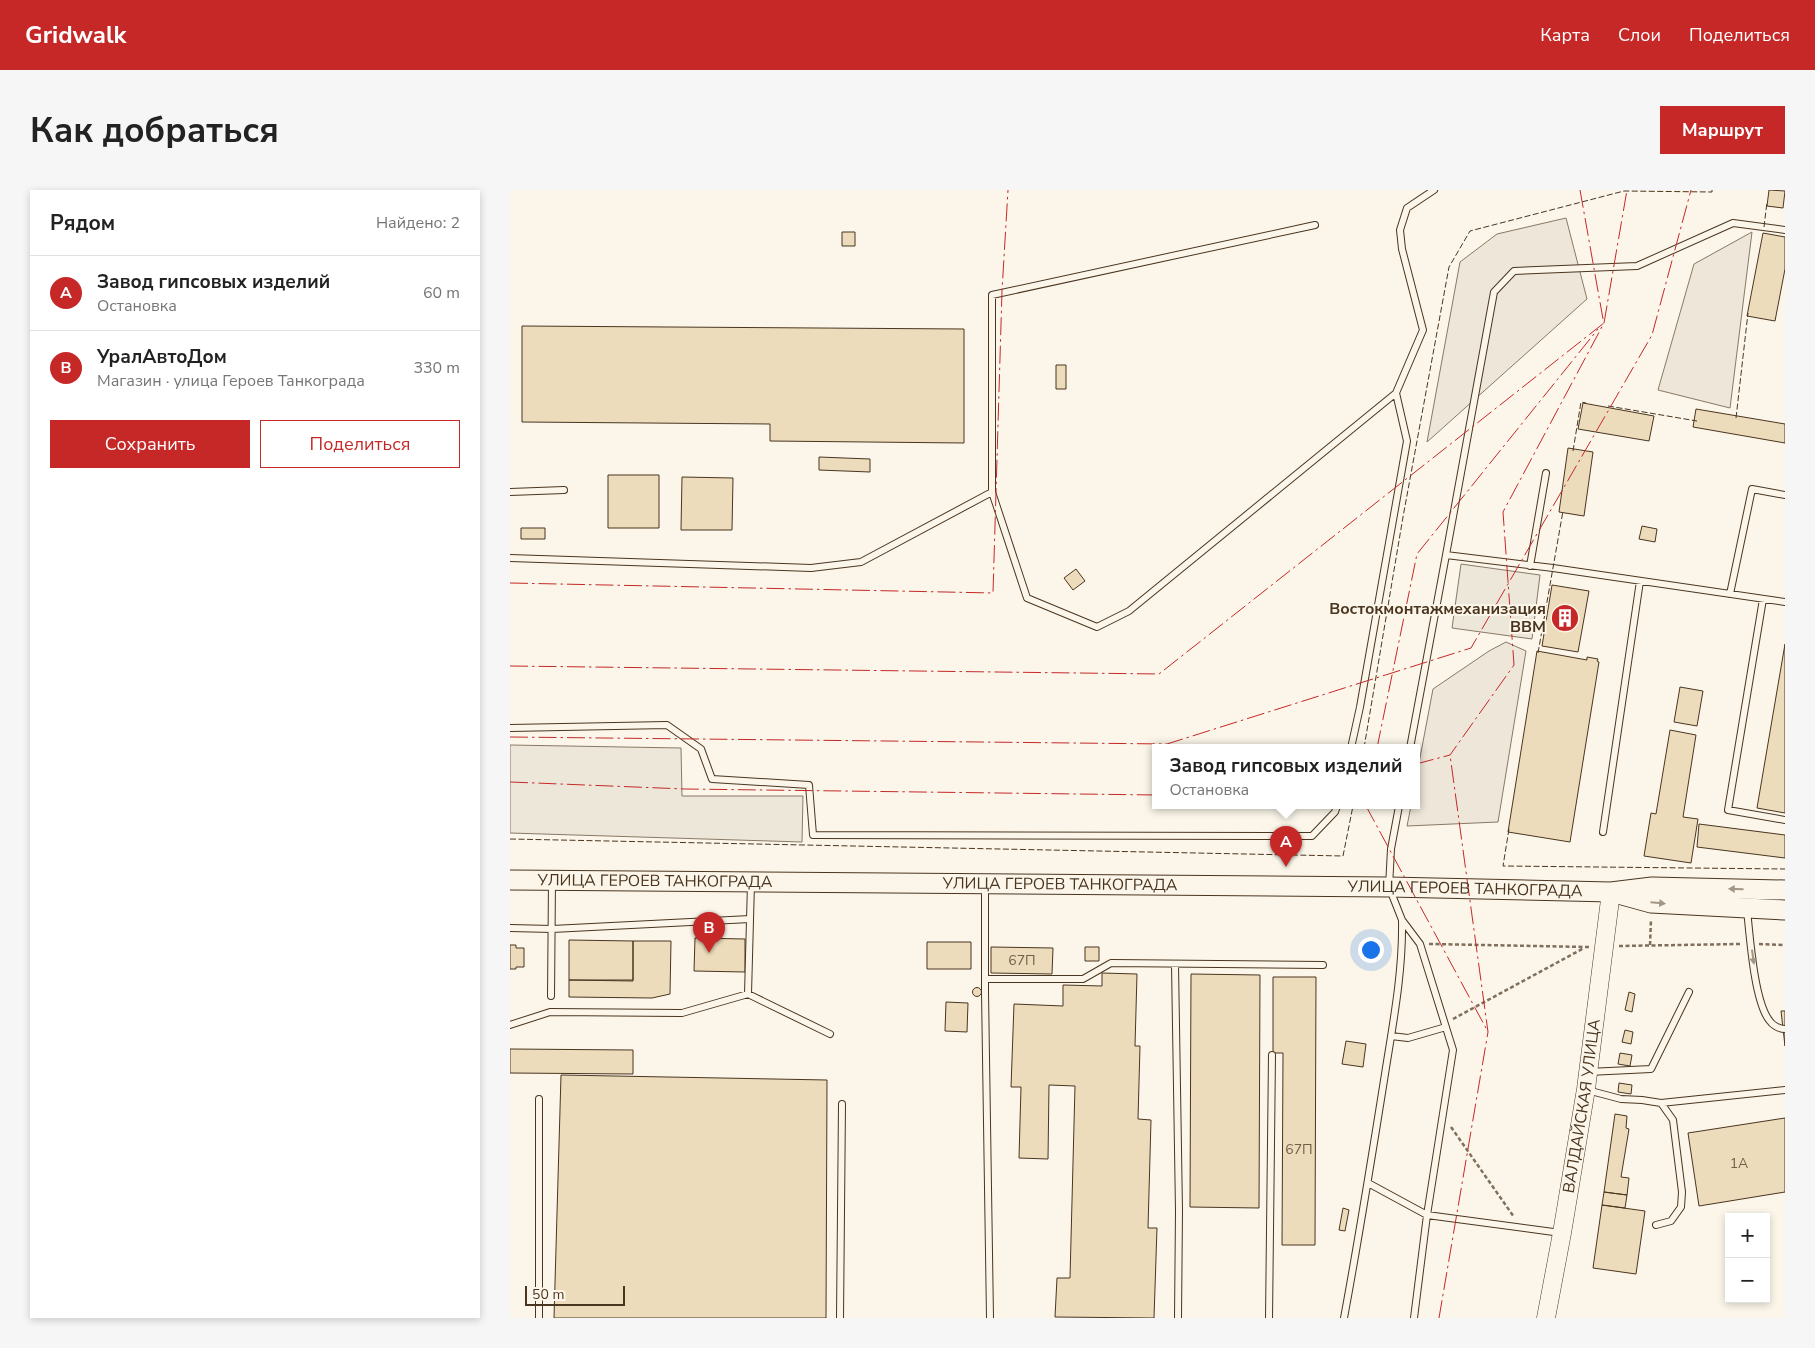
<!DOCTYPE html>
<html lang="ru">
<meta charset="utf-8">
<style>
body{margin:0;font-family:"Nunito Sans",sans-serif;background:#f6f6f6;color:#222}
.controls{position:absolute;right:15px;bottom:15px;display:grid;overflow:hidden;border-radius:0px;box-shadow:0 2px 8px #0003}
.controls button{width:45px;height:45px;display:grid;place-items:center;padding:0;border:0;border-bottom:1px solid #e0e0e0;background:#fff;color:#222;font:25px sans-serif}
.scale{position:absolute;left:15px;bottom:12px;width:100px;box-sizing:border-box;padding-left:5px;border:2px solid #4a3520;border-top:0;font-size:14px;line-height:18px;white-space:nowrap;color:#4a3520;-webkit-text-stroke:4px #fbf6e9;paint-order:stroke}
.you{position:absolute;left:860px;top:759px;width:18px;height:18px;margin:-12px;border:4px solid #fff;border-radius:50%;background:#1a73e8;box-shadow:0 0 0 8px #1a73e833}
.badge{display:grid;place-items:center;width:32px;height:32px;border-radius:50%;background:#c62828;color:#fff;font-size:16px;font-weight:700}
.pin{position:absolute;translate:-50% -41px;filter:drop-shadow(0 1px 2px #0008)}
.pin::after{content:'';position:absolute;top:26px;width:18px;height:15px;background:inherit;clip-path:polygon(0 0,100% 0,50% 100%)}
.popup{position:absolute;left:642px;top:554px;width:268px;height:65px;box-sizing:border-box;display:grid;place-content:center;border-radius:0px;background:#fff;filter:drop-shadow(0 1px 4px #0005);font-size:16px;white-space:nowrap;color:#767676}
.popup b{font-size:19px;color:#222}
.popup::after{content:'';position:absolute;left:50%;top:100%;margin-left:-10px;border:10px solid transparent;border-top-color:#fff}
.list{margin:0;padding:0;list-style:none}
h2{display:flex;justify-content:space-between;align-items:center;height:65px;margin:0;padding:0 20px;font-size:21px}
h2 small{font-size:16px;font-weight:400;color:#767676}
.list li{display:grid;grid-template-columns:32px 1fr auto;gap:15px;align-items:center;box-sizing:border-box;height:75px;padding:0 20px;border-top:1px solid #e0e0e0}
.list b{display:block;font-size:19px;white-space:nowrap}
.list p{margin:0;font-size:16px;white-space:nowrap;color:#767676}
.list em{font-size:16px;font-style:normal;color:#767676}
.actions{display:flex;gap:10px;padding:15px 20px}
.actions a{flex:1;padding:11px 0;border:1px solid #c62828;border-radius:0px;text-align:center;font-size:18px;color:#c62828}
.actions .main{background:#c62828;color:#fff}
.map{position:relative;flex:none;width:1275px;height:1128px;overflow:hidden;border-radius:0px}
header{display:flex;align-items:center;gap:30px;box-sizing:border-box;height:70px;padding:0 25px;background:#c62828;color:#fff}
header strong{font-size:24px}
nav{display:flex;gap:28px;margin-inline-start:auto;font-size:18px}
.intro{display:flex;align-items:center;justify-content:space-between;box-sizing:border-box;height:120px;padding:0 30px}
h1{margin:0;font-size:35px}
.button{padding:12px 22px;border-radius:0px;background:#c62828;color:#fff;font-size:18px;font-weight:700}
main{display:flex;gap:30px;padding:0 30px}
aside{flex:1;background:#fff;border-radius:0px;box-shadow:0 2px 8px #0003}
.map>svg:first-child{display:block}
</style>
<header>
<strong>Gridwalk</strong>
<nav><a>Карта</a><a>Слои</a><a>Поделиться</a></nav>
</header>
<div class="intro"><h1>Как добраться</h1><a class="button">Маршрут</a></div>
<main>
<aside>
<h2>Рядом<small>Найдено: 2</small></h2>
<ul class="list">
<li><span class="badge">A</span><div><b>Завод гипсовых изделий</b><p>Остановка</p></div><em>60 m</em></li>
<li><span class="badge">B</span><div><b>УралАвтоДом</b><p>Магазин · улица Героев Танкограда</p></div><em>330 m</em></li>
</ul>
<div class="actions"><a class="main">Сохранить</a><a>Поделиться</a></div>
</aside>
<div class="map">
<svg width="1275" height="1128" viewBox="0 0 1275 1128">
<rect width="100%" height="100%" fill="#fbf6e9"/>
<path fill="#ede6d9" stroke="#887966" d="M 1056,28 L 1077,109 L 917,252 L 950,72 L 987,44 Z
M 1242,42 L 1220,218 L 1148,200 L 1184,74 Z
M 996,452 L 1016,461 L 988,632 L 897,636 L 901,616 L 906,616 L 906,589 L 923,499 L 979,461 Z"/>
<path fill="#ede7d9" stroke="#887966" d="M 951,374 L 1030,385 L 1022,449 L 942,438 Z
M 0,555 L 171,558 L 172,606 L 293,606 L 292,652 L 0,643 Z"/>
<path fill="#ecdcbc" stroke="#4a3520" d="M 1259,0 L 1275,1 L 1273,18 L 1257,16 Z
M 332,42 L 345,42 L 345,56 L 332,56 Z
M 1253,43 L 1275,47 L 1275,79 L 1265,131 L 1237,126 Z
M 12,136 L 454,139 L 454,253 L 260,251 L 260,234 L 12,232 Z
M 546,175 L 556,175 L 556,199 L 546,199 Z
M 1073,213 L 1144,226 L 1139,251 L 1068,239 Z
M 1186,219 L 1275,234 L 1275,253 L 1183,237 Z
M 1058,258 L 1083,262 L 1074,326 L 1049,322 Z
M 309,267 L 360,269 L 360,282 L 309,280 Z
M 98,285 L 149,285 L 149,338 L 98,338 Z
M 172,287 L 223,288 L 222,340 L 171,340 Z
M 1132,336 L 1147,339 L 1145,352 L 1129,349 Z
M 11,338 L 35,338 L 35,349 L 11,349 Z
M 566,379 L 575,391 L 563,400 L 554,388 Z
M 1042,395 L 1079,401 L 1068,462 L 1032,456 Z
M 1275,454 L 1275,623 L 1247,618 Z
M 1027,461 L 1077,470 L 1077,467 L 1088,469 L 1087,471 L 1089,472 L 1060,652 L 998,642 Z
M 1170,497 L 1193,501 L 1187,536 L 1164,532 Z
M 1160,540 L 1186,545 L 1173,627 L 1188,629 L 1181,673 L 1134,666 L 1141,623 L 1146,624 Z
M 1189,634 L 1275,645 L 1275,668 L 1187,657 Z
M 185,748 L 235,749 L 235,782 L 184,781 Z
M 59,750 L 123,751 L 123,791 L 59,790 Z
M 123,751 L 161,751 L 160,804 L 142,808 L 59,807 L 59,790 L 123,790 Z
M 417,752 L 461,752 L 461,779 L 417,779 Z
M 0,755 L 6,755 L 6,758 L 14,758 L 14,777 L 6,777 L 6,779 L 0,779 Z
M 481,757 L 543,758 L 542,784 L 481,783 Z
M 575,757 L 589,757 L 589,771 L 575,771 Z
M 592,783 L 627,784 L 625,856 L 630,856 L 628,929 L 641,930 L 638,1038 L 647,1038 L 644,1128 L 545,1127 L 547,1088 L 560,1088 L 565,896 L 539,895 L 538,969 L 509,968 L 511,897 L 501,897 L 504,814 L 553,816 L 553,795 L 592,796 Z
M 681,784 L 750,785 L 749,1018 L 680,1017 Z
M 763,787 L 806,787 L 805,1055 L 772,1055 L 773,863 L 763,863 Z
M462.5 802a4.5 4.5 0 1 1 9 0a4.5 4.5 0 1 1-9 0Z
M 1119,802 L 1125,804 L 1122,822 L 1115,820 Z
M 436,812 L 458,813 L 457,842 L 435,841 Z
M 1271,821 L 1275,821 L 1275,856 Z
M 1115,840 L 1123,842 L 1121,854 L 1112,852 Z
M 836,851 L 856,854 L 853,877 L 832,874 Z
M 0,859 L 123,860 L 123,884 L 0,883 Z
M 1110,863 L 1122,865 L 1120,876 L 1108,874 Z
M 51,885 L 317,890 L 316,1128 L 44,1128 Z
M 1109,893 L 1122,895 L 1121,904 L 1108,902 Z
M 1105,924 L 1117,926 L 1116,938 L 1119,939 L 1111,987 L 1119,988 L 1117,1005 L 1094,1002 Z
M 1275,928 L 1275,1002 L 1189,1016 L 1178,943 Z
M 1094,1002 L 1117,1005 L 1115,1018 L 1092,1015 Z
M 1092,1015 L 1135,1021 L 1126,1084 L 1083,1078 Z
M 833,1018 L 839,1020 L 835,1041 L 829,1040 Z"/>
<g fill="none" stroke-linecap="round" stroke-linejoin="round">
<defs>
<path id="lane" d="M 805,35 L 482,105 L 482,302 L 517,408 L 587,437 L 619,421 L 886,203
M 0,302 L 54,300
M 936,365 L 984,102 L 1004,81 L 1127,76 L 1223,33 L 1275,40
M 0,368 L 301,378 L 351,372 L 482,302
M 1020,376 L 1036,283
M 1220,404 L 1242,299 L 1275,305
M 1253,409 L 1218,620 L 1275,630
M 0,538 L 157,535 L 191,559 L 202,589 L 299,595 L 303,645 L 802,646 L 825,622 L 827,616
M 841,558 L 850,517 L 897,251 L 886,203 L 913,140 L 892,59 L 890,40 L 897,18 L 924,0
M 900,558 L 936,365 L 1043,378 L 1275,412
M 889,616 L 881,659 L 879,697 L 892,730 L 910,754 L 943,860 L 917,1025 L 904,1128
M 1093,642 L 1130,391
M 475,697 L 475,802 L 480,1128
M 1237,720 C 1240,747 1244,810 1259,830 C 1262,835 1269,839 1275,839
M 0,738 L 42,739 L 240,729
M 665,774 L 669,1021 L 668,1128
M 475,789 L 573,789 L 601,773 L 813,775
M 238,804 L 241,693
M 41,806 L 42,691
M 0,835 L 40,822 L 172,823 L 238,804 L 320,844
M 881,846 L 898,848 L 936,837
M 1078,882 L 1141,879 L 1179,802
M 1077,900 L 1111,909 L 1132,910 L 1151,913 L 1163,930 L 1172,1002 L 1171,1017 L 1161,1031 L 1146,1035
M 29,909 L 29,1128
M 1151,913 L 1275,900
M 858,993 L 917,1025 L 1051,1043
M 330,1128 L 332,914
M 759,1128 L 762,865
M 834,1128 C 849,1047 862,966 875,884 C 883,833 893,782 892,730"/>
<g id="secondary">
<path id="s1" d="M 1036,1128 L 1052,1043 L 1076,899 L 1101,702"/>
</g>
<g id="primary">
<path id="s2" d="M 0,690 L 879,697 L 1101,702 L 1142,697 L 1275,700"/>
<path d="M 1112,705 L 1141,713 L 1275,720"/>
</g>
</defs>
<use href="#lane" stroke="#4a3520" stroke-width="8"/>
<use href="#secondary" stroke="#4a3520" stroke-width="19"/>
<use href="#primary" stroke="#4a3520" stroke-width="21"/>
<path stroke="#7f6f5c" stroke-width="2.5" stroke-dasharray="4 2.5" stroke-linecap="butt" d="M 919,754 L 1079,757
M 1249,754 L 1275,755
M 1140,755 L 1141,729
M 1109,756 L 1231,754
M 943,829 L 1074,758
M 941,937 L 1004,1027"/>
<use href="#lane" stroke="#fbf6e9" stroke-width="6"/>
<use href="#secondary" stroke="#fbf6e9" stroke-width="18"/>
<use href="#primary" stroke="#fbf6e9" stroke-width="19"/>
<path stroke="#4a3520" stroke-width="1" stroke-dasharray="6 2.5" stroke-linecap="butt" d="M 1254,37 L 1257,12
M 1098,216 L 1187,231
M 1226,228 L 1238,123
M 1063,261 L 1071,212 L 1076,213
M 1028,463 L 1053,321
M 854,558 L 893,327 L 939,77 L 960,41 L 1114,1 L 1202,2 L 1202,0
M 999,639 L 993,676 L 1275,679
M 0,649 L 833,666 L 843,616"/>
<path stroke="#c62828" stroke-width="1" stroke-dasharray="18 4 2.5 4" stroke-linecap="butt" d="M 1070,0 L 1093,129
M 0,393 L 483,403 L 492,101 L 498,0
M 0,476 L 649,484 L 1094,133
M 0,547 L 657,554 L 961,458 L 1142,145 L 1181,0
M 867,558 L 907,364 L 1088,139
M 906,574 L 940,565 L 1004,475 L 993,322 L 1094,133 L 1117,0
M 0,592 L 175,599 L 646,605
M 856,616 L 977,840
M 929,1128 L 978,842 L 940,565"/>
</g>
<defs><path id="oneway-solid" d="M-6-.8H1V-3.2L6.5 0L1 3.2V.8H-6Z" transform="scale(1.25)"/></defs>
<g fill="#a29684">
<use href="#oneway-solid" transform="translate(1226 699) rotate(-179)"/>
<use href="#oneway-solid" transform="translate(1148 713) rotate(5)"/>
<use href="#oneway-solid" transform="translate(1243 767) rotate(82)"/>
</g>
<defs>
<symbol id="building-disc" viewBox="-11 -11 22 22"><circle r="9.5" fill="#c62828" stroke="#fbf6e9"/><path d="M-4-6H4V6H1V3H-1V6H-4ZM-2.5-4.3h1.7v1.8h-1.7ZM.8-4.3h1.7v1.8H.8ZM-2.5-1h1.7V.8h-1.7ZM.8-1h1.7V.8H.8Z" fill="#fff"/></symbol>
</defs>
<g fill-rule="evenodd">
<use href="#building-disc" x="1039" y="412" width="32" height="32"/>
</g>
<g text-anchor="middle" dominant-baseline="central" stroke-width="4" stroke-linejoin="round" paint-order="stroke">
<g font-size="14" fill="#725f47">
<text x="512" y="770">67П</text>
<text x="789" y="959">67П</text>
<text x="1229" y="973">1А</text>
</g>
<g font-size="16" font-weight="bold" fill="#4a3520" stroke="#fbf6e9" text-anchor="end">
<text x="1036" y="419">Востокмонтажмеханизация<tspan x="1036" dy="18">ВВМ</tspan></text>
</g>
<g font-size="16" fill="#4a3520" stroke="#fbf6e9">
<text stroke="none"><textPath href="#s2" startOffset="145">УЛИЦА ГЕРОЕВ ТАНКОГРАДА</textPath></text>
<text stroke="none"><textPath href="#s2" startOffset="550">УЛИЦА ГЕРОЕВ ТАНКОГРАДА</textPath></text>
<text stroke="none"><textPath href="#s2" startOffset="955">УЛИЦА ГЕРОЕВ ТАНКОГРАДА</textPath></text>
<text stroke="none"><textPath href="#s1" startOffset="215">ВАЛДАЙСКАЯ УЛИЦА</textPath></text>
</g>
</g>
</svg>
<div class="controls">
<button>+</button>
<button>−</button>
</div>
<div class="scale">50 m</div>
<div class="you"></div>
<div class="pin badge" style="left:776px;top:677px">A</div>
<div class="popup"><b>Завод гипсовых изделий</b>Остановка</div>
<div class="pin badge" style="left:199px;top:763px">B</div>
</div>
</main>
